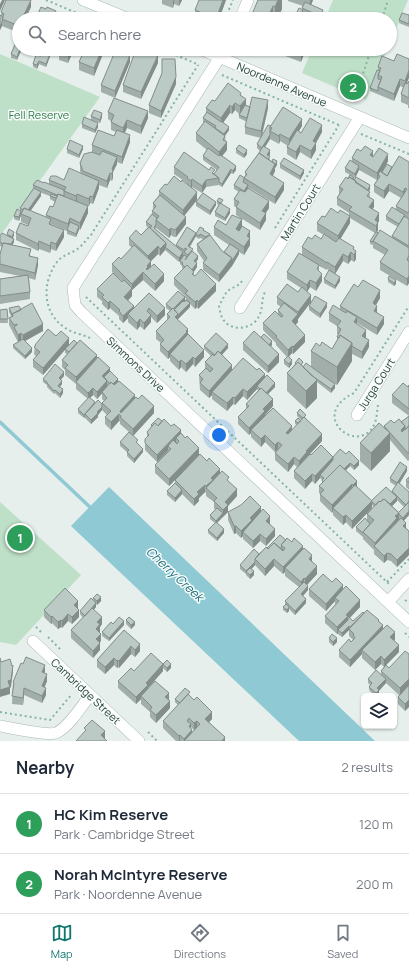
<!DOCTYPE html>
<meta charset="utf-8">
<style>
body{margin:0;font-family:Manrope,sans-serif;background:#f2f2f3;color:#1f2937}
.controls{position:absolute;right:12px;bottom:12px;display:grid;overflow:hidden;border-radius:6px;box-shadow:0 1px 3px #0004}
.controls button{width:36px;height:36px;display:grid;place-items:center;padding:0;border:0;border-bottom:1px solid #e0e1e3;background:#fff;color:#1f2937;font:20px sans-serif}
.you{position:absolute;left:219px;top:435px;width:14px;height:14px;margin:-10px;border:3px solid #fff;border-radius:50%;background:#1a73e8;box-shadow:0 0 0 6px #1a73e833}
.badge{display:grid;place-items:center;width:26px;height:26px;border-radius:50%;background:#0f766e;color:#fff;font-size:13px;font-weight:700}
.pin{position:absolute;translate:-50% -50%;border:2px solid #fff;box-shadow:0 1px 4px #0006}
.list{margin:0;padding:0;list-style:none}
h2{display:flex;justify-content:space-between;align-items:center;height:52px;margin:0;padding:0 16px;font-size:17px}
h2 small{font-size:13px;font-weight:400;color:#747a83}
.list li{display:grid;grid-template-columns:26px 1fr auto;gap:12px;align-items:center;box-sizing:border-box;height:60px;padding:0 16px;border-top:1px solid #e0e1e3}
.list b{display:block;font-size:15px;white-space:nowrap}
.list p{margin:0;font-size:13px;white-space:nowrap;color:#747a83}
.list em{font-size:13px;font-style:normal;color:#747a83}
.icon{flex:none;width:22px;height:22px;fill:none;stroke:currentColor;stroke-width:2;stroke-linecap:round;stroke-linejoin:round}
.map{position:relative;flex:none;width:409px;height:741px;overflow:hidden}
.search{position:absolute;background:#fff;box-shadow:0 1px 3px #0004;left:12px;right:12px;top:12px;height:44px;display:flex;align-items:center;gap:10px;box-sizing:border-box;padding:0 14px;border-radius:22px;color:#747a83;font-size:15px}
.sheet{height:172px;background:#fff}
nav{display:flex;justify-content:space-around;align-items:center;box-sizing:border-box;height:56px;border-top:1px solid #e0e1e3;background:#fff;font-size:11px;color:#747a83}
nav a{display:grid;justify-items:center;gap:2px}
nav .on{color:#0f766e}
.map>svg:first-child{display:block}
</style>
<div class="map">
<svg width="409" height="741" viewBox="0 0 409 741">
<rect width="100%" height="100%" fill="#e6efeb"/>
<path fill="#bfe0c8" d="M 333,0 L 408,0 L 390,43 L 390,19 L 325,19 Z
M 312,49 L 387,49 L 366,100 L 302,73 Z
M 0,54 L 100,97 L 0,236 Z
M 0,502 L 81,575 L 16,645 L 0,642 Z"/>
<path fill="#8ec9d4" d="M 109,487 L 375,741 L 299,741 L 71,526 Z"/>
<g fill="none" stroke-linecap="round" stroke-linejoin="round">
<path stroke="#8ec9d4" stroke-width="3.5" d="M 0,422 L 92,509"/>
<defs>
<path id="minor" d="M 83,0 L 129,19
M 240,19 L 248,0
M 200,49 L 409,138
M 225,49 L 73,288 L 75,305 L 81,312 L 409,622
M 240,308 L 360,117
M 357,415 L 409,332
M 388,602 L 409,579
M 33,641 L 139,741
M 0,726 C 11,728 48,736 56,733 C 68,728 82,706 90,695"/>
</defs>
<use href="#minor" stroke="#a8b8b2" stroke-width="12"/>
<path stroke="#86b3a5" stroke-width="2" stroke-dasharray="2 3" stroke-linecap="butt" d="M 46,0 L 91,19
M 225,19 L 233,0
M 382,19 L 388,0
M 162,49 L 199,65
M 239,49 L 240,49
M 222,75 L 339,125
M 344,93 L 354,79 L 361,79
M 354,102 L 371,49
M 361,134 L 409,154
M 275,228 L 339,125
M 242,281 L 240,284 L 227,291 L 219,306 C 220,310 220,315 223,319 C 230,332 253,330 259,316 C 263,309 261,300 265,292
M 86,297 L 389,584
M 90,338 C 82,334 71,333 64,327 C 42,312 42,282 57,262 C 63,254 74,253 80,247 C 84,243 87,239 91,235 L 198,65
M 378,405 C 377,411 377,417 375,423 C 360,458 306,416 354,393 L 409,306
M 387,582 L 409,559
M 405,600 L 409,603
M 36,627 L 41,632
M 405,633 L 409,637
M 48,637 L 62,651
M 0,712 L 50,720 L 72,694
M 148,732 L 157,741"/>
<use href="#minor" stroke="#fff" stroke-width="11"/>
</g>
<path fill="#a1aea9" fill-rule="evenodd" d="M 162,0 L 182,0 L 179,6 L 174,4 L 173,8 L 162,4 Z
M 199,0 L 226,0 L 219,19 L 199,19 L 195,17 L 195,10 Z
M 282,0 L 282,9 L 277,19 L 252,19 L 252,14 Z
M 288,0 L 313,0 L 311,5 L 323,14 L 321,18 L 323,19 L 314,17 L 303,12 L 301,19 L 296,18 L 296,14 L 302,9 L 303,6 L 288,1 Z
M 31,7 L 19,33 L 2,26 L 0,30 L 0,15 L 1,15 L 1,12 Z
M 409,15 L 409,27 L 399,23 L 399,20 Z
M 19,35 L 17,60 L 11,58 L 11,54 Z
M 44,49 L 74,49 L 68,63 L 59,60 L 59,53 L 52,50 L 52,51 L 46,67 L 39,64 L 37,69 L 33,67 L 33,64 L 41,56 Z
M 85,49 L 105,49 L 94,76 L 79,70 L 79,62 Z
M 280,49 L 306,49 L 301,62 L 280,54 Z
M 154,54 L 158,63 L 141,99 L 123,92 L 123,85 Z
M 394,61 L 406,84 L 407,84 L 409,81 L 409,108 L 408,108 L 408,105 L 401,102 L 401,94 L 404,88 L 400,86 L 394,101 L 370,91 L 370,88 L 378,70 L 378,67 Z
M 130,62 L 115,98 L 101,92 L 101,85 Z
M 176,84 L 161,118 L 149,113 L 149,105 Z
M 241,95 L 246,105 L 250,107 L 268,108 L 262,136 L 271,126 L 302,126 L 299,131 L 301,133 L 322,132 L 316,143 L 316,150 L 311,159 L 300,152 L 296,160 L 287,154 L 287,147 L 288,146 L 280,141 L 279,144 L 270,139 L 265,147 L 270,154 L 269,156 L 270,160 L 277,165 L 275,168 L 275,171 L 273,175 L 284,190 L 275,204 L 248,187 L 269,208 L 266,213 L 266,220 L 260,230 L 236,215 L 236,207 L 234,206 L 234,199 L 239,192 L 234,189 L 234,185 L 244,178 L 245,176 L 245,172 L 260,151 L 257,148 L 257,144 L 261,138 L 245,134 L 245,127 L 247,122 L 239,118 L 239,114 L 235,110 L 232,114 L 230,113 L 223,122 L 229,130 L 225,136 L 227,150 L 222,156 L 236,170 L 233,174 L 231,173 L 222,187 L 219,185 L 206,187 L 202,193 L 192,187 L 192,188 L 197,200 L 185,215 L 186,224 L 176,237 L 174,237 L 171,235 L 169,238 L 156,228 L 155,229 L 176,246 L 176,245 L 196,234 L 204,230 L 210,235 L 222,251 L 224,252 L 229,245 L 214,235 L 214,227 L 226,225 L 242,227 L 250,231 L 250,245 L 244,255 L 239,252 L 239,254 L 232,266 L 219,282 L 203,270 L 203,263 L 204,261 L 197,251 L 197,244 L 203,239 L 200,238 L 199,239 L 196,237 L 196,236 L 190,247 L 198,259 L 196,262 L 197,267 L 194,272 L 194,275 L 216,291 L 198,309 L 197,307 L 195,309 L 190,304 L 190,307 L 178,319 L 178,320 L 188,335 L 204,357 L 195,367 L 193,364 L 186,372 L 181,367 L 179,370 L 170,361 L 170,357 L 168,359 L 160,351 L 160,344 L 161,343 L 156,339 L 156,331 L 167,320 L 167,314 L 170,311 L 166,308 L 166,304 L 185,301 L 186,300 L 185,296 L 174,285 L 174,278 L 183,269 L 182,268 L 182,266 L 180,264 L 180,261 L 183,256 L 179,262 L 165,250 L 160,256 L 158,254 L 151,261 L 151,266 L 164,281 L 155,291 L 143,280 L 132,290 L 132,296 L 128,301 L 134,309 L 149,293 L 165,315 L 157,323 L 151,317 L 151,322 L 144,330 L 140,326 L 137,330 L 128,322 L 128,318 L 123,323 L 119,319 L 119,316 L 110,308 L 108,310 L 102,304 L 102,301 L 97,297 L 97,289 L 123,282 L 112,272 L 112,264 L 121,259 L 132,248 L 129,245 L 129,238 L 141,235 L 148,227 L 146,226 L 146,222 L 152,214 L 152,211 L 153,210 L 153,203 L 159,195 L 159,191 L 167,185 L 181,182 L 187,184 L 187,183 L 174,174 L 174,167 L 215,173 L 217,170 L 203,160 L 203,156 L 207,150 L 196,141 L 196,133 L 204,123 L 203,122 L 203,118 L 206,113 L 206,108 L 215,101 Z
M 108,112 L 148,118 L 141,134 L 127,128 L 125,133 L 130,142 L 122,164 L 117,162 L 117,164 L 113,172 L 113,177 L 112,181 L 110,180 L 107,188 L 99,185 L 99,188 L 93,204 L 90,203 L 89,206 L 88,206 L 88,213 L 80,230 L 79,229 L 76,237 L 67,234 L 67,231 L 51,224 L 64,237 L 56,251 L 51,249 L 50,253 L 39,249 L 38,251 L 16,240 L 16,233 L 28,226 L 28,225 L 21,222 L 21,215 L 19,221 L 14,219 L 14,216 L 20,211 L 20,208 L 33,189 L 33,185 L 44,183 L 49,184 L 49,180 L 64,180 L 81,173 L 80,171 L 80,163 L 92,152 L 92,145 L 114,136 L 116,132 L 111,130 L 111,121 L 108,119 ZM 39,192 L 50,196 L 50,199 L 55,202 L 53,207 L 46,215 L 46,217 L 30,211 L 41,196 Z
M 91,116 L 102,117 L 100,123 L 91,120 Z
M 82,124 L 98,127 L 95,133 L 82,128 Z
M 67,149 L 83,149 L 79,158 L 67,153 Z
M 236,149 L 247,154 L 244,158 L 236,153 Z
M 373,157 L 388,161 L 382,172 L 392,167 L 409,162 L 409,283 L 407,286 L 380,270 L 380,262 L 385,255 L 373,248 L 373,245 L 370,244 L 370,241 L 375,233 L 350,218 L 350,223 L 340,239 L 354,250 L 356,259 L 354,262 L 351,260 L 348,264 L 343,261 L 335,274 L 340,281 L 335,289 L 324,283 L 324,279 L 329,270 L 327,269 L 327,270 L 319,266 L 319,271 L 322,281 L 316,291 L 310,287 L 307,292 L 311,302 L 298,319 L 298,322 L 295,325 L 305,342 L 293,354 L 292,353 L 289,357 L 292,364 L 289,368 L 284,364 L 284,360 L 287,357 L 276,345 L 276,343 L 263,330 L 263,323 L 278,314 L 278,310 L 281,307 L 277,304 L 277,297 L 298,292 L 301,288 L 287,279 L 287,272 L 302,255 L 302,247 L 312,239 L 321,239 L 324,235 L 317,231 L 317,223 L 325,217 L 338,213 L 349,216 L 349,213 L 337,205 L 337,198 L 339,194 L 339,187 L 348,178 L 354,178 L 354,180 L 370,189 L 369,191 L 370,197 L 374,207 L 372,209 L 379,221 L 378,222 L 378,230 L 377,232 L 392,237 L 392,236 L 398,227 L 386,220 L 386,216 L 396,209 L 396,206 L 401,198 L 389,191 L 384,199 L 374,192 L 374,185 L 377,180 L 359,170 L 355,178 L 345,172 L 345,168 L 352,161 L 352,158 Z
M 280,164 L 304,173 L 300,180 L 280,168 Z
M 217,201 L 223,204 L 222,205 L 230,213 L 225,221 L 215,216 L 215,212 L 219,205 L 217,204 Z
M 196,202 L 216,205 L 210,215 L 196,206 Z
M 7,234 L 14,235 L 13,238 L 14,242 L 12,245 L 31,256 L 38,265 L 35,280 L 29,278 L 30,292 L 30,299 L 0,304 L 0,279 L 20,276 L 0,272 L 0,254 L 2,247 L 0,246 L 0,236 L 7,236 Z
M 388,279 L 396,284 L 394,286 L 388,282 Z
M 380,298 L 376,305 L 377,312 L 384,324 L 377,335 L 357,323 L 357,324 L 366,337 L 366,338 L 369,347 L 362,359 L 352,354 L 352,361 L 337,385 L 330,381 L 335,388 L 331,393 L 317,382 L 317,398 L 306,409 L 287,391 L 287,373 L 295,364 L 295,363 L 303,365 L 302,366 L 311,367 L 311,351 L 320,346 L 332,349 L 337,341 L 337,337 L 338,334 L 337,334 L 337,326 L 329,321 L 329,313 L 340,310 L 340,306 Z
M 309,306 L 327,307 L 320,318 L 309,310 Z
M 9,308 L 21,310 L 43,331 L 25,341 L 32,352 L 25,359 L 13,348 L 13,345 L 18,342 L 9,325 L 9,318 L 11,316 L 9,312 Z
M 7,309 L 8,323 L 0,323 L 0,310 Z
M 56,336 L 69,344 L 97,359 L 110,371 L 118,382 L 135,399 L 154,413 L 133,436 L 143,452 L 134,463 L 127,456 L 127,452 L 120,446 L 120,442 L 129,432 L 120,424 L 120,422 L 119,421 L 111,430 L 105,424 L 105,417 L 107,415 L 102,410 L 98,415 L 98,417 L 91,424 L 85,418 L 85,417 L 84,418 L 78,413 L 78,409 L 88,399 L 76,389 L 76,384 L 65,375 L 65,370 L 62,367 L 62,360 L 67,354 L 65,353 L 65,350 L 43,375 L 33,367 L 33,360 L 36,356 L 34,354 L 35,345 ZM 102,393 L 102,399 L 104,401 L 102,404 L 95,404 L 90,398 L 93,395 L 97,399 Z
M 261,337 L 272,345 L 271,347 L 279,362 L 268,373 L 243,350 L 243,343 Z
M 204,346 L 228,348 L 222,355 L 232,370 L 265,378 L 275,387 L 268,394 L 273,406 L 265,415 L 265,416 L 292,430 L 297,425 L 295,424 L 295,421 L 301,420 L 297,416 L 297,413 L 306,418 L 306,419 L 322,441 L 310,454 L 311,455 L 333,457 L 346,454 L 359,465 L 354,470 L 350,466 L 346,470 L 357,487 L 372,501 L 392,493 L 392,491 L 396,486 L 390,482 L 390,478 L 407,471 L 400,483 L 409,515 L 404,521 L 406,528 L 409,531 L 409,555 L 397,567 L 391,561 L 387,560 L 384,563 L 374,554 L 374,550 L 363,539 L 363,537 L 356,531 L 356,527 L 367,521 L 367,514 L 374,507 L 372,505 L 372,508 L 352,529 L 346,522 L 343,525 L 333,515 L 333,511 L 332,513 L 320,501 L 320,494 L 319,493 L 319,486 L 322,483 L 322,480 L 320,478 L 315,484 L 312,481 L 305,489 L 294,478 L 294,471 L 297,467 L 294,464 L 288,472 L 275,460 L 275,453 L 278,449 L 275,452 L 265,442 L 261,447 L 251,437 L 251,433 L 249,435 L 238,424 L 238,417 L 246,409 L 246,404 L 258,391 L 257,389 L 247,400 L 243,396 L 235,405 L 233,404 L 227,411 L 212,399 L 212,395 L 209,398 L 200,390 L 199,375 L 205,369 L 205,362 L 211,356 L 204,349 ZM 397,500 L 404,507 L 399,512 L 392,506 L 397,501 Z
M 64,376 L 61,379 L 62,384 L 60,387 L 63,393 L 60,398 L 55,393 L 54,394 L 47,387 L 47,385 L 43,382 L 43,379 Z
M 409,385 L 409,460 L 408,461 L 390,440 L 390,451 L 371,471 L 360,461 L 360,443 L 384,427 L 384,426 L 394,423 L 401,422 L 409,416 L 392,403 L 392,395 L 408,387 Z
M 162,421 L 171,426 L 181,433 L 199,455 L 220,474 L 229,482 L 237,496 L 228,506 L 217,523 L 224,533 L 217,541 L 208,533 L 208,530 L 215,523 L 210,519 L 210,515 L 215,510 L 214,508 L 214,502 L 206,496 L 206,493 L 205,492 L 199,498 L 199,501 L 194,506 L 182,494 L 175,502 L 167,495 L 167,491 L 175,483 L 175,480 L 169,486 L 155,473 L 155,465 L 168,452 L 168,451 L 157,462 L 145,450 L 145,443 L 147,437 L 147,432 L 151,427 L 151,425 Z
M 409,477 L 409,490 L 406,487 L 406,480 Z
M 228,512 L 261,512 L 270,523 L 270,524 L 275,536 L 266,546 L 260,541 L 253,548 L 243,539 L 243,536 L 241,538 L 236,533 L 234,534 L 228,520 Z
M 286,540 L 292,542 L 303,550 L 312,562 L 317,574 L 307,585 L 308,590 L 303,596 L 306,603 L 295,615 L 289,609 L 289,611 L 287,613 L 283,610 L 283,607 L 285,605 L 285,601 L 299,587 L 285,576 L 285,572 L 283,574 L 274,566 L 265,576 L 255,565 L 251,569 L 254,575 L 250,579 L 246,575 L 246,574 L 240,569 L 240,565 L 267,548 Z
M 332,582 L 343,589 L 360,607 L 350,618 L 353,621 L 364,613 L 379,621 L 383,629 L 395,640 L 394,640 L 399,652 L 386,665 L 389,668 L 409,654 L 409,707 L 405,711 L 398,704 L 398,697 L 399,695 L 386,683 L 379,690 L 379,694 L 377,696 L 375,696 L 369,690 L 369,687 L 370,685 L 368,683 L 368,679 L 381,674 L 381,671 L 384,667 L 381,664 L 375,670 L 362,658 L 362,654 L 350,667 L 339,657 L 339,650 L 353,640 L 349,636 L 349,630 L 342,637 L 338,634 L 337,634 L 325,623 L 325,616 L 335,605 L 335,601 L 326,611 L 309,596 L 309,589 Z
M 93,598 L 101,601 L 97,605 L 96,604 L 96,607 L 94,610 L 102,624 L 100,627 L 100,632 L 99,632 L 101,641 L 100,642 L 100,650 L 93,658 L 71,638 L 71,630 L 83,618 L 80,614 L 80,611 L 93,600 Z
M 78,608 L 79,617 L 72,624 L 68,621 L 62,628 L 61,627 L 58,629 L 52,623 L 51,624 L 44,617 L 44,610 Z
M 126,620 L 135,625 L 131,629 L 126,624 Z
M 113,624 L 124,625 L 109,641 L 102,636 L 102,632 Z
M 124,630 L 140,651 L 135,657 L 131,654 L 119,668 L 118,667 L 117,668 L 114,665 L 105,674 L 97,667 L 97,660 Z
M 329,638 L 337,642 L 333,646 L 329,642 Z
M 163,664 L 171,668 L 167,672 L 163,668 L 163,671 L 148,688 L 148,689 L 169,701 L 170,708 L 156,723 L 150,717 L 150,712 L 141,704 L 141,699 L 136,704 L 118,688 L 118,681 L 134,671 Z
M 44,673 L 47,681 L 44,687 L 46,695 L 42,703 L 24,695 L 23,705 L 12,704 L 13,682 Z
M 190,696 L 212,719 L 209,722 L 225,741 L 176,741 L 163,728 L 163,721 L 178,705 L 175,702 L 175,699 ZM 191,727 L 194,730 L 192,732 L 191,728 Z"/>
<path fill="#838d89" d="M 2,0 L 5,0 L 0,11 L 0,4 Z
M 31,0 L 31,7 L 25,19 L 22,19 Z
M 173,0 L 174,0 L 174,4 L 173,8 Z
M 179,0 L 182,0 L 179,6 Z
M 223,0 L 226,0 L 219,19 L 216,19 Z
M 278,0 L 282,0 L 282,9 L 277,19 L 275,19 L 275,7 Z
M 310,0 L 313,0 L 310,8 Z
M 273,6 L 273,19 L 268,17 Z
M 303,10 L 303,13 L 300,19 L 300,16 Z
M 323,10 L 323,14 L 320,19 L 320,16 Z
M 56,11 L 56,19 L 53,19 Z
M 2,22 L 2,26 L 0,30 L 0,26 Z
M 20,49 L 22,49 L 17,60 L 17,57 Z
M 52,49 L 52,51 L 46,67 L 46,64 Z
M 71,49 L 74,49 L 68,63 L 68,56 Z
M 102,49 L 105,49 L 94,76 L 94,68 Z
M 303,49 L 306,49 L 301,62 L 301,55 Z
M 130,55 L 130,62 L 115,98 L 115,91 Z
M 158,55 L 158,63 L 141,99 L 141,92 Z
M 39,61 L 39,64 L 37,69 L 37,65 Z
M 409,70 L 409,78 L 405,88 L 405,81 Z
M 176,77 L 176,84 L 161,118 L 161,111 Z
M 400,79 L 400,86 L 394,101 L 394,94 Z
M 246,99 L 246,106 L 240,114 L 240,106 Z
M 268,100 L 268,108 L 261,138 L 261,131 Z
M 235,103 L 235,110 L 232,114 L 232,107 Z
M 230,105 L 230,113 L 221,126 L 221,118 Z
M 148,111 L 148,118 L 141,134 L 141,126 Z
M 102,113 L 102,117 L 100,123 L 100,120 Z
M 302,119 L 302,126 L 289,147 L 289,139 Z
M 127,120 L 127,128 L 123,135 L 123,128 Z
M 98,123 L 98,127 L 95,133 L 95,130 Z
M 322,125 L 322,132 L 313,148 L 313,141 Z
M 229,127 L 229,130 L 224,137 L 224,134 Z
M 280,134 L 280,141 L 279,144 L 279,136 Z
M 130,135 L 130,142 L 122,164 L 122,157 Z
M 270,135 L 270,139 L 263,150 L 263,146 Z
M 227,142 L 227,150 L 219,160 L 219,152 Z
M 316,143 L 316,150 L 311,159 L 311,151 Z
M 300,145 L 300,152 L 296,160 L 296,152 Z
M 83,146 L 83,149 L 79,158 L 79,155 Z
M 247,150 L 247,154 L 244,158 L 244,155 Z
M 270,150 L 270,154 L 267,158 L 267,155 Z
M 373,151 L 373,158 L 370,155 Z
M 388,154 L 388,161 L 380,176 L 378,175 L 378,178 L 377,180 L 377,173 Z
M 117,157 L 117,164 L 113,172 L 113,177 L 112,181 L 112,169 Z
M 277,161 L 277,165 L 275,168 L 275,165 Z
M 275,164 L 275,171 L 270,181 L 270,174 Z
M 236,166 L 236,170 L 233,174 L 233,171 Z
M 359,166 L 359,170 L 355,178 L 355,174 Z
M 231,169 L 231,173 L 222,187 L 222,184 Z
M 304,170 L 304,173 L 300,180 L 300,176 Z
M 110,173 L 110,180 L 107,188 L 107,181 Z
M 192,179 L 192,187 L 191,188 L 191,181 Z
M 206,180 L 206,187 L 202,193 L 202,186 Z
M 99,181 L 99,188 L 93,204 L 93,197 Z
M 284,183 L 284,190 L 275,204 L 275,197 Z
M 389,184 L 389,191 L 384,199 L 384,191 Z
M 248,185 L 248,189 L 244,195 L 244,191 Z
M 370,185 L 370,189 L 368,193 L 368,190 Z
M 405,188 L 405,195 L 403,199 L 403,192 Z
M 41,192 L 41,196 L 27,216 L 27,212 Z
M 197,192 L 197,200 L 183,217 L 183,210 Z
M 77,194 L 77,201 L 76,204 L 76,196 Z
M 90,196 L 90,203 L 89,206 L 89,199 Z
M 374,200 L 374,207 L 369,215 L 369,207 Z
M 269,201 L 269,208 L 262,218 L 262,211 Z
M 216,202 L 216,205 L 210,215 L 210,211 Z
M 88,206 L 88,213 L 80,230 L 80,223 Z
M 230,209 L 230,213 L 225,221 L 225,218 Z
M 21,211 L 21,215 L 19,221 L 19,217 Z
M 266,213 L 266,220 L 260,230 L 260,223 Z
M 379,213 L 379,221 L 376,226 L 375,220 Z
M 350,216 L 350,223 L 338,243 L 338,236 Z
M 186,217 L 186,224 L 176,237 L 176,229 Z
M 70,218 L 70,226 L 68,231 L 68,224 Z
M 242,219 L 242,227 L 236,236 L 236,229 Z
M 378,222 L 378,230 L 376,233 L 376,226 Z
M 79,226 L 79,230 L 76,237 L 76,234 Z
M 171,228 L 171,235 L 169,238 L 169,230 Z
M 64,230 L 64,237 L 56,251 L 56,244 Z
M 250,231 L 250,245 L 244,255 L 244,247 L 247,236 Z
M 14,232 L 14,235 L 12,240 L 12,237 Z
M 196,233 L 196,236 L 188,249 L 188,246 Z
M 14,239 L 14,242 L 10,250 L 10,247 Z
M 39,241 L 39,249 L 38,251 L 38,244 Z
M 51,242 L 51,249 L 50,253 L 50,246 Z
M 166,243 L 165,250 L 160,256 L 160,249 Z
M 158,246 L 158,254 L 148,264 L 148,256 Z
M 239,250 L 239,254 L 232,266 L 219,282 L 219,275 L 232,258 Z
M 356,251 L 356,259 L 354,262 L 354,255 Z
M 183,252 L 183,256 L 179,262 L 179,258 Z
M 351,252 L 351,260 L 348,264 L 348,257 Z
M 343,254 L 343,261 L 335,274 L 335,267 Z
M 198,256 L 198,259 L 194,265 L 194,261 Z
M 38,258 L 38,265 L 35,280 L 35,273 Z
M 151,261 L 151,269 L 146,276 L 147,266 Z
M 197,263 L 197,267 L 191,275 L 191,271 Z
M 143,272 L 143,280 L 132,290 L 132,296 L 124,304 L 124,297 L 132,289 L 132,284 Z
M 164,274 L 164,281 L 155,291 L 155,284 Z
M 322,274 L 322,281 L 316,291 L 316,283 Z
M 409,276 L 409,283 L 407,286 L 407,279 Z
M 340,277 L 340,281 L 335,289 L 335,286 Z
M 310,280 L 310,287 L 307,292 L 307,285 Z
M 396,280 L 396,284 L 394,286 L 394,283 Z
M 216,284 L 216,291 L 198,309 L 198,302 Z
M 380,290 L 380,298 L 373,310 L 373,303 Z
M 311,295 L 311,302 L 298,319 L 298,312 Z
M 185,297 L 185,301 L 174,313 L 173,310 Z
M 197,300 L 197,307 L 195,309 L 195,302 Z
M 110,301 L 110,308 L 108,310 L 108,303 Z
M 190,303 L 190,307 L 178,319 L 178,321 L 175,317 Z
M 327,303 L 327,307 L 320,318 L 320,314 Z
M 134,306 L 134,314 L 128,314 L 128,318 L 123,323 L 123,316 Z
M 377,306 L 377,313 L 374,311 Z
M 165,308 L 165,315 L 157,323 L 157,316 Z
M 298,314 L 298,322 L 292,329 L 292,321 Z
M 151,315 L 151,322 L 144,330 L 144,323 Z
M 357,317 L 357,324 L 354,322 Z
M 384,317 L 384,324 L 377,335 L 377,328 Z
M 140,319 L 140,326 L 137,330 L 137,323 Z
M 43,324 L 43,331 L 23,342 L 23,335 Z
M 188,329 L 188,336 L 170,354 L 170,357 L 168,359 L 168,352 Z
M 366,330 L 366,337 L 362,343 L 362,336 Z
M 21,333 L 21,340 L 18,342 L 18,335 Z
M 305,335 L 305,342 L 293,354 L 293,347 Z
M 69,338 L 69,345 L 43,375 L 43,368 Z
M 369,340 L 369,347 L 362,359 L 362,352 Z
M 272,341 L 272,345 L 267,350 L 267,347 Z
M 352,343 L 352,361 L 337,385 L 337,367 Z
M 228,344 L 228,348 L 216,361 L 216,357 Z
M 292,346 L 292,353 L 288,357 L 288,350 Z
M 32,348 L 32,352 L 25,359 L 25,356 Z
M 204,350 L 204,357 L 195,367 L 195,359 Z
M 279,354 L 279,362 L 268,373 L 268,366 Z
M 97,355 L 97,362 L 76,382 L 76,384 L 76,377 Z
M 193,357 L 193,364 L 186,372 L 186,364 Z
M 181,360 L 181,367 L 179,370 L 179,362 Z
M 292,360 L 292,364 L 289,368 L 289,364 Z
M 232,365 L 232,372 L 212,392 L 212,395 L 209,398 L 209,391 Z
M 110,368 L 110,375 L 105,379 L 102,376 Z
M 64,372 L 64,376 L 59,382 L 59,378 Z
M 265,374 L 265,381 L 257,386 L 257,389 L 247,400 L 247,392 Z
M 118,379 L 118,382 L 111,389 L 111,385 Z
M 317,380 L 317,398 L 306,409 L 306,391 Z
M 62,381 L 62,384 L 58,389 L 58,386 Z
M 107,381 L 107,388 L 97,399 L 97,392 Z
M 275,383 L 275,387 L 265,397 L 265,394 Z
M 335,384 L 335,388 L 331,393 L 331,389 Z
M 93,388 L 93,395 L 88,400 L 88,393 Z
M 63,389 L 63,393 L 60,398 L 60,394 Z
M 243,389 L 243,396 L 235,405 L 235,398 Z
M 135,395 L 135,403 L 121,416 L 120,411 Z
M 233,397 L 233,404 L 227,411 L 227,403 Z
M 273,399 L 273,406 L 265,415 L 265,418 L 251,430 L 251,433 L 249,435 L 249,428 L 263,409 Z
M 95,402 L 95,406 L 85,414 L 85,417 L 84,418 L 84,415 Z
M 154,406 L 154,413 L 133,436 L 133,429 Z
M 102,407 L 102,410 L 98,415 L 98,417 L 91,424 L 91,420 L 97,412 Z
M 119,414 L 119,421 L 111,430 L 111,422 Z
M 292,426 L 292,433 L 286,440 L 286,433 Z
M 405,426 L 405,433 L 401,430 Z
M 181,430 L 181,438 L 176,438 L 176,443 L 168,446 L 168,451 L 157,462 L 157,455 Z
M 390,433 L 390,451 L 371,471 L 371,453 Z
M 322,434 L 322,441 L 307,457 L 299,468 L 299,461 L 306,451 Z
M 265,435 L 265,442 L 261,447 L 261,439 Z
M 278,442 L 278,449 L 275,452 L 275,445 Z
M 199,448 L 199,456 L 169,486 L 169,479 Z
M 143,449 L 143,452 L 134,463 L 134,459 Z
M 294,457 L 294,464 L 288,472 L 288,464 Z
M 333,457 L 333,464 L 320,475 L 320,478 L 315,484 L 315,476 Z
M 359,461 L 359,465 L 354,470 L 354,466 Z
M 350,463 L 350,466 L 342,474 L 342,471 Z
M 407,467 L 407,471 L 397,487 L 397,483 Z
M 220,469 L 220,476 L 206,488 L 206,493 L 206,486 L 211,478 Z
M 312,474 L 312,481 L 305,489 L 305,481 Z
M 357,481 L 357,488 L 353,492 L 353,485 Z
M 352,484 L 352,491 L 333,508 L 333,511 L 332,513 L 332,505 Z
M 205,485 L 205,492 L 199,498 L 199,501 L 194,506 L 194,499 L 197,492 Z
M 237,489 L 237,496 L 228,506 L 228,512 L 216,524 L 216,521 L 223,513 L 223,510 L 225,502 Z
M 182,490 L 182,494 L 175,502 L 175,498 Z
M 397,497 L 397,501 L 388,510 L 388,506 Z
M 372,501 L 372,508 L 352,529 L 352,521 Z
M 261,507 L 261,514 L 243,532 L 243,536 L 241,538 L 241,531 L 250,518 Z
M 409,511 L 409,515 L 403,521 L 403,518 Z
M 399,513 L 399,520 L 397,521 L 397,526 L 375,547 L 375,543 L 395,516 Z
M 346,515 L 346,522 L 343,525 L 343,517 Z
M 270,516 L 270,523 L 266,528 L 266,521 Z
M 406,523 L 406,530 L 403,526 Z
M 234,526 L 236,526 L 236,533 L 234,534 Z
M 224,529 L 224,533 L 217,541 L 217,538 Z
M 275,529 L 275,536 L 266,546 L 266,539 Z
M 260,534 L 260,541 L 253,548 L 253,541 Z
M 303,546 L 303,553 L 285,568 L 285,572 L 283,574 L 283,567 Z
M 409,548 L 409,555 L 397,567 L 397,560 Z
M 387,553 L 387,560 L 384,563 L 384,556 Z
M 312,555 L 312,562 L 309,559 Z
M 274,559 L 274,566 L 265,576 L 265,569 Z
M 255,562 L 255,565 L 248,573 L 246,572 L 246,574 L 246,571 Z
M 317,566 L 317,574 L 305,587 L 305,579 Z
M 254,571 L 254,575 L 250,579 L 250,575 Z
M 304,578 L 304,586 L 301,589 L 301,582 Z
M 343,585 L 343,592 L 335,598 L 335,601 L 326,611 L 326,604 Z
M 308,586 L 308,590 L 301,598 L 301,594 Z
M 101,597 L 101,601 L 97,605 L 97,601 Z
M 306,599 L 306,603 L 295,615 L 295,611 Z
M 360,600 L 360,607 L 338,630 L 338,634 L 337,634 L 337,627 L 346,615 Z
M 78,601 L 78,608 L 74,613 L 74,605 Z
M 96,603 L 96,607 L 85,619 L 85,616 Z
M 289,607 L 289,611 L 287,613 L 287,610 Z
M 79,610 L 79,617 L 72,624 L 72,617 Z
M 68,614 L 68,621 L 62,628 L 62,621 Z
M 52,616 L 52,623 L 51,624 L 51,617 Z
M 102,617 L 102,624 L 100,627 L 100,632 L 96,636 L 96,629 L 97,622 Z
M 61,620 L 61,627 L 58,629 L 58,622 Z
M 124,621 L 124,625 L 109,641 L 109,638 Z
M 135,622 L 135,625 L 131,629 L 131,625 Z
M 383,625 L 383,633 L 362,650 L 362,654 L 350,667 L 350,660 Z
M 349,626 L 349,630 L 342,637 L 342,633 Z
M 395,632 L 395,640 L 390,644 L 390,637 Z
M 101,634 L 101,641 L 96,646 L 96,639 Z
M 337,638 L 337,642 L 333,646 L 333,642 Z
M 100,643 L 100,650 L 93,658 L 93,651 Z
M 140,644 L 140,651 L 135,657 L 135,650 Z
M 399,645 L 399,652 L 384,667 L 384,660 Z
M 131,646 L 131,654 L 119,668 L 119,661 Z
M 381,656 L 381,664 L 375,670 L 375,662 Z
M 114,658 L 114,665 L 105,674 L 105,667 Z
M 118,660 L 118,667 L 117,668 L 117,661 Z
M 163,664 L 163,671 L 148,688 L 148,692 L 141,696 L 141,699 L 136,704 L 136,697 L 146,683 Z
M 171,664 L 171,668 L 167,672 L 167,668 Z
M 13,665 L 13,672 L 11,687 L 10,688 L 10,694 L 0,697 L 0,690 L 8,681 Z
M 45,665 L 45,672 L 42,679 L 42,672 Z
M 47,674 L 47,681 L 42,694 L 42,686 Z
M 386,679 L 386,683 L 379,691 L 379,690 L 379,694 L 377,696 L 376,696 L 376,693 L 377,688 Z
M 409,679 L 409,686 L 400,695 L 400,688 Z
M 24,688 L 24,695 L 23,705 L 23,698 Z
M 46,688 L 46,695 L 42,703 L 42,696 Z
M 169,693 L 169,701 L 165,697 Z
M 397,698 L 397,702 L 394,704 L 394,701 Z
M 409,700 L 409,707 L 405,711 L 405,704 Z
M 170,701 L 170,708 L 156,723 L 156,715 Z
M 396,707 L 396,711 L 394,713 L 394,710 Z
M 212,712 L 212,719 L 205,726 L 205,719 Z
M 197,721 L 197,728 L 194,730 L 194,723 Z
M 191,724 L 191,731 L 192,730 L 192,737 L 184,741 L 184,739 L 189,726 Z
M 105,731 L 105,739 L 101,735 Z
M 180,735 L 180,741 L 179,741 L 179,736 Z
M 225,737 L 225,741 L 222,741 Z"/>
<path fill="#bbcac4" stroke="#838d89" d="M 6,0 L 31,0 L 22,19 L 19,19 L 19,26 L 2,19 L 4,14 L 1,12 Z
M 199,0 L 223,0 L 216,19 L 195,10 Z
M 258,0 L 278,0 L 275,7 L 273,6 L 268,17 L 274,19 L 253,19 L 253,17 L 252,14 Z
M 305,2 L 323,10 L 320,16 L 302,8 Z
M 41,7 L 46,9 L 47,7 L 56,11 L 53,19 L 29,19 L 31,13 L 37,16 Z
M 299,8 L 303,10 L 300,16 L 296,14 Z
M 62,13 L 76,19 L 59,19 Z
M 402,13 L 409,15 L 409,24 L 399,20 Z
M 0,15 L 3,17 L 2,22 L 0,26 Z
M 316,15 L 323,18 L 322,19 L 313,19 Z
M 19,35 L 19,49 L 20,49 L 17,57 L 11,54 Z
M 44,49 L 52,49 L 46,64 L 39,61 L 37,65 L 33,64 L 36,55 L 41,56 Z
M 61,49 L 71,49 L 68,56 L 59,52 Z
M 85,49 L 102,49 L 94,68 L 79,62 Z
M 116,49 L 130,55 L 115,91 L 101,85 Z
M 136,49 L 152,49 L 154,50 L 153,53 L 158,55 L 141,92 L 123,85 Z
M 286,49 L 303,49 L 301,55 Z
M 397,54 L 409,59 L 409,70 L 405,81 L 400,79 L 394,94 L 378,87 L 382,77 L 378,75 L 381,68 L 378,67 L 382,56 L 394,61 Z
M 162,59 L 175,59 L 176,77 L 161,111 L 149,105 L 162,73 Z
M 377,70 L 380,71 L 378,75 L 378,79 L 381,80 L 378,87 L 378,91 L 370,88 Z
M 409,81 L 409,98 L 401,94 L 405,83 L 407,84 Z
M 228,83 L 241,93 L 240,95 L 246,99 L 240,106 L 235,103 L 232,107 L 230,105 L 221,118 L 206,108 L 212,100 L 215,101 Z
M 252,97 L 268,100 L 261,131 L 245,127 Z
M 114,98 L 148,111 L 141,126 L 127,120 L 123,128 L 111,122 L 114,115 L 108,112 Z
M 245,105 L 250,107 L 247,118 L 239,115 Z
M 283,107 L 302,119 L 289,139 L 280,134 L 279,136 L 270,131 L 272,128 L 270,127 Z
M 94,110 L 102,113 L 100,120 L 91,116 Z
M 207,112 L 221,122 L 221,121 L 229,127 L 224,134 L 215,128 L 216,126 L 203,118 Z
M 84,117 L 98,123 L 95,130 L 82,124 Z
M 310,118 L 322,125 L 313,141 L 316,143 L 311,151 L 300,145 L 296,152 L 287,147 L 297,130 L 301,133 Z
M 205,121 L 225,136 L 223,140 L 227,142 L 219,152 L 196,133 Z
M 268,125 L 271,126 L 270,127 L 270,135 L 263,146 L 270,150 L 267,155 L 270,156 L 268,159 L 259,153 L 263,146 L 262,148 L 257,144 Z
M 98,130 L 114,136 L 117,130 L 130,135 L 122,157 L 92,145 Z
M 70,140 L 83,146 L 79,155 L 67,149 Z
M 239,145 L 247,150 L 244,155 L 236,149 Z
M 365,146 L 373,151 L 370,155 L 373,157 L 379,148 L 388,154 L 377,173 L 352,158 L 357,149 L 361,151 Z
M 208,148 L 219,156 L 220,155 L 225,158 L 236,166 L 233,171 L 231,169 L 222,184 L 219,182 L 219,178 L 214,174 L 219,167 L 203,156 Z
M 102,151 L 117,157 L 112,169 L 113,170 L 112,174 L 110,173 L 107,181 L 83,171 L 80,163 L 84,154 L 92,152 L 100,155 Z
M 184,152 L 209,170 L 211,167 L 215,170 L 212,173 L 219,178 L 206,180 L 202,186 L 192,179 L 191,181 L 187,178 L 188,177 L 174,167 Z
M 259,153 L 275,164 L 270,174 L 284,183 L 275,197 L 244,178 L 247,174 L 245,172 Z
M 399,156 L 409,162 L 409,212 L 408,213 L 396,206 L 407,189 L 405,188 L 403,192 L 389,184 L 384,191 L 374,185 L 380,176 L 378,175 L 380,171 L 387,176 Z
M 284,158 L 304,170 L 300,176 L 280,164 Z
M 273,159 L 277,161 L 275,165 L 275,164 L 272,161 Z
M 350,160 L 359,166 L 355,174 L 345,168 Z
M 387,164 L 392,167 L 387,176 L 382,172 Z
M 69,168 L 99,181 L 93,197 L 90,196 L 89,199 L 77,194 L 76,196 L 64,191 L 66,187 L 49,180 L 51,176 L 56,176 L 64,180 Z
M 240,175 L 245,178 L 244,178 L 244,179 L 243,182 L 248,185 L 244,191 L 234,185 Z
M 350,175 L 354,178 L 353,179 L 349,177 L 348,179 L 348,178 Z
M 174,176 L 181,182 L 182,180 L 197,192 L 183,210 L 159,191 L 165,184 L 167,185 Z
M 346,177 L 348,179 L 349,177 L 356,181 L 355,182 L 370,192 L 367,196 L 374,200 L 369,207 L 379,213 L 375,220 L 378,222 L 376,226 L 349,210 L 352,207 L 337,198 L 343,189 L 339,187 Z
M 356,177 L 370,185 L 368,190 L 356,182 L 356,181 L 354,180 Z
M 37,180 L 44,183 L 44,182 L 64,190 L 64,196 L 58,194 L 57,195 L 33,185 Z
M 34,188 L 41,192 L 28,210 L 24,208 L 23,210 L 20,208 Z
M 248,188 L 269,201 L 262,211 L 266,213 L 260,223 L 236,207 L 239,202 L 234,199 L 240,190 L 245,192 Z
M 203,193 L 216,202 L 210,211 L 196,202 Z
M 51,194 L 57,196 L 56,198 L 50,196 Z
M 58,194 L 88,206 L 80,223 L 70,218 L 68,224 L 46,215 L 50,206 L 53,207 Z
M 160,195 L 186,217 L 176,229 L 174,230 L 171,228 L 169,230 L 156,220 L 159,216 L 152,211 L 156,206 L 153,203 Z
M 219,198 L 223,200 L 221,203 L 217,201 Z
M 220,203 L 230,209 L 225,218 L 215,212 Z
M 392,207 L 405,215 L 399,224 L 386,216 Z
M 24,208 L 51,219 L 49,224 L 64,230 L 56,244 L 51,242 L 50,246 L 39,241 L 38,244 L 16,233 L 20,223 L 28,226 L 31,218 L 21,214 Z
M 331,208 L 338,213 L 340,210 L 350,216 L 338,236 L 317,223 L 322,216 L 325,217 Z
M 17,209 L 21,211 L 19,217 L 14,216 Z
M 152,214 L 157,218 L 156,220 L 156,224 L 154,228 L 183,252 L 179,258 L 165,247 L 166,246 L 166,243 L 150,228 L 152,226 L 146,222 Z
M 232,215 L 242,219 L 236,229 L 239,231 L 242,226 L 250,231 L 247,236 L 250,238 L 244,247 L 214,227 L 218,220 L 226,225 Z
M 404,216 L 409,219 L 409,246 L 392,236 Z
M 70,222 L 79,226 L 76,234 L 67,230 Z
M 149,227 L 166,243 L 160,249 L 158,246 L 148,256 L 129,238 L 136,230 L 141,235 Z
M 187,227 L 196,233 L 188,246 L 193,249 L 188,255 L 184,252 L 187,249 L 185,248 L 184,250 L 176,245 Z
M 200,227 L 204,229 L 203,230 L 210,234 L 206,237 L 200,234 L 199,236 L 196,234 Z
M 9,229 L 14,232 L 12,237 L 7,234 Z
M 380,230 L 409,248 L 409,255 L 407,260 L 409,261 L 409,276 L 407,279 L 380,262 L 388,250 L 373,241 Z
M 376,232 L 378,233 L 373,241 L 373,242 L 370,241 Z
M 2,233 L 14,239 L 11,244 L 3,243 L 3,244 L 0,242 L 0,236 Z
M 324,234 L 336,242 L 339,238 L 354,247 L 353,249 L 356,251 L 354,255 L 351,252 L 348,257 L 343,254 L 335,267 L 327,262 L 327,263 L 302,247 L 308,237 L 312,239 L 315,235 L 321,239 Z
M 210,235 L 222,251 L 232,258 L 219,275 L 203,263 L 207,258 L 197,244 Z
M 3,243 L 31,249 L 29,256 L 38,258 L 35,273 L 0,264 L 0,254 Z
M 230,244 L 239,250 L 232,261 L 232,258 L 224,252 Z
M 134,245 L 151,261 L 147,266 L 148,267 L 146,269 L 147,270 L 154,264 L 164,274 L 155,284 L 143,272 L 132,284 L 112,264 L 119,257 L 121,259 Z
M 192,251 L 198,256 L 194,261 L 197,263 L 192,270 L 187,265 L 185,267 L 182,264 L 183,263 L 180,261 L 184,255 L 187,257 L 185,260 Z
M 299,253 L 319,265 L 317,269 L 322,274 L 316,283 L 310,280 L 307,285 L 287,272 Z
M 187,265 L 194,272 L 192,274 L 195,276 L 201,269 L 216,284 L 198,302 L 197,300 L 195,302 L 185,293 L 188,291 L 174,278 Z
M 329,270 L 340,277 L 335,286 L 324,279 Z
M 113,273 L 122,282 L 124,280 L 132,288 L 124,297 L 134,306 L 123,316 L 119,311 L 120,310 L 110,301 L 108,303 L 102,297 L 104,295 L 97,289 Z
M 28,275 L 30,292 L 0,296 L 0,279 Z
M 389,276 L 396,280 L 394,283 L 388,279 Z
M 363,280 L 380,290 L 373,303 L 377,306 L 374,311 L 384,317 L 377,328 L 340,306 L 354,284 L 358,287 Z
M 287,284 L 298,292 L 302,287 L 311,295 L 298,312 L 277,297 Z
M 178,291 L 185,297 L 173,309 L 173,308 L 172,309 L 166,304 Z
M 149,293 L 165,308 L 157,316 L 149,308 L 147,311 L 151,315 L 144,323 L 140,319 L 137,323 L 128,314 Z
M 315,296 L 327,303 L 320,314 L 309,306 Z
M 186,300 L 190,303 L 178,315 L 178,314 L 174,310 L 183,301 L 184,302 Z
M 32,303 L 43,324 L 23,335 L 21,333 L 18,335 L 14,327 L 17,325 L 17,324 L 14,325 L 9,318 L 13,316 L 12,314 Z
M 284,303 L 298,314 L 292,321 L 305,335 L 293,347 L 292,346 L 288,350 L 276,337 L 277,336 L 263,323 L 275,311 L 281,317 L 283,316 L 278,310 Z
M 333,305 L 346,313 L 347,311 L 357,317 L 354,322 L 366,330 L 362,336 L 369,340 L 362,352 L 352,346 L 352,343 L 340,335 L 339,338 L 337,337 L 341,329 L 337,326 L 341,321 L 329,313 Z
M 19,306 L 21,310 L 12,314 L 13,316 L 9,308 Z
M 173,308 L 178,314 L 175,317 L 188,329 L 186,331 L 187,332 L 168,352 L 160,344 L 164,340 L 156,331 L 170,317 L 167,314 Z
M 7,309 L 8,319 L 0,319 L 0,310 Z
M 48,329 L 56,336 L 61,331 L 69,338 L 43,368 L 33,360 L 40,352 L 34,347 L 36,345 L 35,345 Z
M 254,331 L 279,354 L 268,366 L 243,343 Z
M 216,333 L 228,344 L 220,353 L 218,351 L 215,355 L 204,346 Z
M 188,334 L 204,350 L 195,359 L 193,357 L 186,364 L 181,360 L 179,362 L 170,354 Z
M 264,334 L 272,341 L 269,345 L 261,337 Z
M 340,335 L 352,343 L 337,367 L 311,351 L 316,343 L 320,346 L 322,342 L 332,349 Z
M 23,339 L 32,348 L 25,356 L 13,345 Z
M 74,340 L 77,343 L 69,352 L 65,349 Z
M 80,340 L 97,355 L 76,377 L 65,368 L 68,365 L 62,360 Z
M 218,351 L 232,365 L 209,391 L 200,383 L 203,379 L 199,375 L 206,368 L 210,372 L 213,369 L 205,362 L 213,354 L 214,356 Z
M 288,356 L 292,360 L 289,364 L 284,360 Z
M 98,357 L 110,368 L 102,376 L 107,381 L 97,392 L 93,388 L 88,393 L 76,382 Z
M 243,358 L 257,370 L 259,368 L 265,374 L 247,392 L 243,389 L 235,398 L 233,397 L 227,403 L 212,392 Z
M 299,358 L 303,362 L 301,365 L 298,362 L 296,364 L 295,363 Z
M 298,362 L 317,380 L 306,391 L 287,373 Z
M 306,363 L 335,384 L 331,389 L 311,375 L 303,367 Z
M 55,364 L 64,372 L 59,378 L 62,381 L 58,386 L 63,389 L 60,394 L 55,390 L 54,391 L 47,383 L 47,382 L 43,379 Z
M 110,371 L 118,379 L 113,384 L 111,382 L 110,384 L 104,377 Z
M 267,375 L 275,383 L 266,393 L 261,388 L 260,389 L 257,386 Z
M 119,381 L 135,395 L 120,411 L 121,413 L 136,397 L 138,399 L 142,395 L 154,406 L 133,429 L 120,417 L 121,416 L 119,414 L 111,422 L 105,417 L 111,411 L 102,403 L 107,398 L 102,392 L 111,382 L 114,385 Z
M 403,383 L 408,387 L 409,385 L 409,409 L 392,395 Z
M 261,388 L 273,399 L 263,409 L 265,411 L 249,428 L 238,417 L 249,406 L 246,404 Z
M 89,397 L 95,402 L 84,415 L 78,409 Z
M 98,400 L 102,404 L 102,407 L 97,412 L 98,413 L 91,420 L 85,414 Z
M 273,408 L 292,426 L 286,433 L 288,434 L 304,417 L 322,434 L 306,451 L 307,452 L 299,461 L 294,457 L 288,464 L 275,453 L 282,445 L 278,442 L 275,445 L 265,435 L 261,439 L 251,430 Z
M 300,409 L 306,415 L 303,418 L 297,413 Z
M 409,416 L 409,426 L 405,430 L 405,426 L 401,422 Z
M 158,418 L 162,421 L 158,426 L 155,423 L 152,426 L 151,425 Z
M 298,418 L 301,421 L 298,423 L 295,421 Z
M 164,419 L 171,426 L 174,424 L 181,430 L 157,455 L 145,443 L 145,439 L 149,435 L 147,432 L 155,423 L 158,426 Z
M 399,419 L 405,426 L 401,430 L 402,432 L 409,426 L 409,453 L 408,453 L 384,426 L 391,420 L 394,423 Z
M 379,423 L 390,433 L 371,453 L 360,443 Z
M 129,432 L 138,440 L 136,442 L 143,449 L 134,459 L 127,452 L 129,450 L 120,442 Z
M 181,433 L 185,438 L 187,436 L 199,448 L 169,479 L 155,465 L 171,449 L 168,446 L 173,440 L 177,444 L 179,441 L 176,438 Z
M 321,445 L 333,457 L 315,476 L 312,474 L 305,481 L 294,471 L 310,454 L 311,455 Z
M 340,449 L 346,454 L 349,451 L 359,461 L 354,466 L 350,463 L 344,469 L 340,465 L 323,482 L 322,480 L 324,478 L 320,475 L 333,460 L 333,457 Z
M 200,454 L 207,461 L 209,458 L 220,469 L 211,478 L 213,480 L 206,486 L 205,485 L 197,492 L 199,494 L 194,499 L 175,480 Z
M 400,462 L 407,467 L 397,483 L 390,478 Z
M 340,465 L 357,481 L 353,485 L 352,484 L 332,505 L 320,494 L 324,490 L 319,486 Z
M 222,471 L 229,477 L 227,480 L 237,489 L 225,502 L 228,505 L 223,510 L 214,501 L 217,498 L 206,488 Z
M 409,477 L 409,483 L 406,480 Z
M 398,482 L 409,492 L 409,501 L 406,505 L 392,491 Z
M 175,483 L 182,490 L 175,498 L 167,491 Z
M 355,485 L 372,501 L 352,521 L 346,515 L 343,517 L 333,508 Z
M 386,487 L 397,497 L 390,504 L 384,499 L 380,502 L 379,501 L 376,505 L 371,501 Z
M 250,496 L 261,507 L 250,518 L 252,520 L 241,531 L 236,526 L 234,526 L 228,512 L 241,505 Z
M 384,499 L 399,513 L 395,516 L 397,518 L 375,543 L 363,532 L 374,520 L 367,514 L 379,501 L 380,502 Z
M 409,502 L 409,511 L 403,518 L 399,514 L 399,513 L 398,513 Z
M 217,508 L 223,513 L 216,521 L 210,515 Z
M 263,509 L 270,516 L 266,521 L 275,529 L 266,539 L 260,534 L 253,541 L 243,532 Z
M 365,518 L 370,524 L 363,532 L 363,533 L 356,527 Z
M 401,518 L 406,523 L 403,526 L 409,531 L 409,548 L 397,560 L 391,554 L 387,553 L 384,556 L 374,546 Z
M 216,522 L 224,529 L 217,538 L 208,530 Z
M 280,535 L 286,540 L 281,545 L 282,546 L 281,548 L 283,550 L 274,543 L 268,549 L 267,548 Z
M 287,538 L 292,542 L 294,538 L 303,546 L 283,567 L 274,559 L 265,569 L 255,559 L 266,547 L 268,549 L 274,543 L 283,551 L 285,548 L 281,545 Z
M 304,548 L 312,555 L 309,559 L 317,566 L 305,579 L 304,578 L 301,582 L 285,568 Z
M 254,549 L 259,554 L 255,559 L 255,562 L 246,571 L 240,565 Z
M 250,568 L 254,571 L 250,575 L 246,572 Z
M 323,574 L 332,582 L 336,578 L 343,585 L 326,604 L 309,589 Z
M 304,582 L 308,586 L 301,594 L 306,599 L 295,611 L 285,601 Z
M 346,586 L 360,600 L 346,615 L 348,616 L 337,627 L 325,616 L 339,601 L 335,598 Z
M 65,588 L 78,601 L 74,605 L 79,610 L 72,617 L 68,614 L 62,621 L 61,620 L 58,622 L 52,616 L 51,617 L 44,610 Z
M 97,594 L 101,597 L 97,601 L 93,598 Z
M 91,598 L 96,603 L 85,616 L 80,611 Z
M 286,604 L 289,607 L 287,610 L 283,607 Z
M 92,608 L 102,617 L 97,622 L 100,624 L 96,629 L 101,634 L 96,639 L 100,643 L 93,651 L 71,630 Z
M 367,610 L 379,620 L 378,621 L 383,625 L 350,660 L 339,650 L 349,639 L 351,642 L 355,638 L 353,635 L 354,634 L 349,629 Z
M 363,612 L 364,613 L 350,627 L 349,626 L 342,633 L 338,630 L 348,620 L 348,616 L 353,621 Z
M 119,617 L 124,621 L 109,638 L 102,632 L 111,622 L 113,624 Z
M 129,617 L 135,622 L 131,625 L 126,620 Z
M 387,625 L 395,632 L 390,637 L 399,645 L 384,660 L 381,656 L 375,662 L 362,650 Z
M 124,630 L 140,644 L 135,650 L 131,646 L 119,661 L 118,660 L 117,661 L 114,658 L 105,667 L 97,660 Z
M 332,634 L 337,638 L 333,642 L 329,638 Z
M 405,651 L 409,654 L 409,679 L 400,688 L 381,671 L 386,665 L 389,668 Z
M 151,653 L 163,664 L 146,683 L 148,685 L 136,697 L 118,681 L 131,668 L 134,671 Z
M 26,657 L 45,665 L 42,672 L 47,674 L 42,686 L 46,688 L 42,696 L 24,688 L 23,698 L 12,696 L 14,683 L 13,682 L 21,663 L 23,664 Z
M 0,658 L 1,662 L 10,659 L 12,666 L 13,665 L 11,680 L 8,681 L 10,687 L 0,690 Z
M 167,660 L 171,664 L 167,668 L 163,664 Z
M 376,670 L 386,679 L 377,688 L 379,690 L 376,693 L 369,687 L 372,683 L 368,679 Z
M 155,681 L 169,693 L 165,697 L 170,701 L 156,715 L 150,710 L 152,707 L 141,696 Z
M 409,685 L 409,700 L 405,704 L 398,697 Z
M 185,688 L 190,692 L 180,703 L 175,699 Z
M 188,694 L 194,700 L 197,697 L 212,712 L 205,719 L 225,737 L 222,741 L 184,741 L 200,724 L 197,721 L 194,723 L 189,718 L 187,721 L 191,724 L 189,726 L 192,730 L 184,739 L 180,735 L 179,736 L 163,721 Z
M 394,695 L 397,698 L 394,701 L 394,696 L 393,696 Z
M 394,705 L 396,707 L 394,710 Z
M 92,720 L 105,731 L 101,735 L 107,741 L 76,741 L 86,730 L 84,728 Z"/>
<g text-anchor="middle" dominant-baseline="central" stroke-width="3" stroke-linejoin="round" paint-order="stroke">
<g font-size="11" fill="#24423a" stroke="#f7fbf9">
<text transform="translate(282 84) rotate(23)">Noordenne Avenue</text>
<text transform="translate(300 212) rotate(-58)">Martin Court</text>
<text transform="translate(136 364) rotate(43)">Simmons Drive</text>
<text transform="translate(376 384) rotate(-58)">Jurga Court</text>
<text transform="translate(86 691) rotate(43)">Cambridge Street</text>
</g>
<g font-size="11" fill="#2d7a4b" stroke="#f7fbf9">
<text x="39" y="114">Fell Reserve</text>
</g>
<g font-size="12" font-style="italic" fill="#1c6f80" stroke="#f7fbf9">
<text transform="translate(175 574) rotate(43)">Cherry Creek</text>
</g>
</g>
</svg>
<div class="controls">
<button><svg class="icon" aria-label="layers" viewBox="0 0 24 24"><path d="M12 4l9 5-9 5-9-5zM3 14l9 5 9-5"/></svg></button>
</div>
<div class="you"></div>
<div class="pin badge" style="left:20px;top:538px;background:#2e9e5b">1</div>
<div class="pin badge" style="left:353px;top:87px;background:#2e9e5b">2</div>
<div class="search"><svg class="icon" aria-label="search" viewBox="0 0 24 24"><circle cx="10" cy="10" r="6"/><path d="M15 15l6 6"/></svg>Search here</div>
</div>
<section class="sheet">
<h2>Nearby<small>2 results</small></h2>
<ul class="list">
<li><span class="badge" style="background:#2e9e5b">1</span><div><b>HC Kim Reserve</b><p>Park · Cambridge Street</p></div><em>120 m</em></li>
<li><span class="badge" style="background:#2e9e5b">2</span><div><b>Norah McIntyre Reserve</b><p>Park · Noordenne Avenue</p></div><em>200 m</em></li>
</ul>
</section>
<nav>
<a class="on"><svg class="icon" aria-label="map" viewBox="0 0 24 24"><path d="M3 6l6-2 6 2 6-2v14l-6 2-6-2-6 2zM9 4v14M15 6v14"/></svg>Map</a>
<a><svg class="icon" aria-label="directions" viewBox="0 0 24 24"><path d="M12 3l9 9-9 9-9-9zM9 14v-3h6M13 9l2 2-2 2"/></svg>Directions</a>
<a><svg class="icon" aria-label="saved" viewBox="0 0 24 24"><path d="M7 4h10v16l-5-4-5 4z"/></svg>Saved</a>
</nav>
